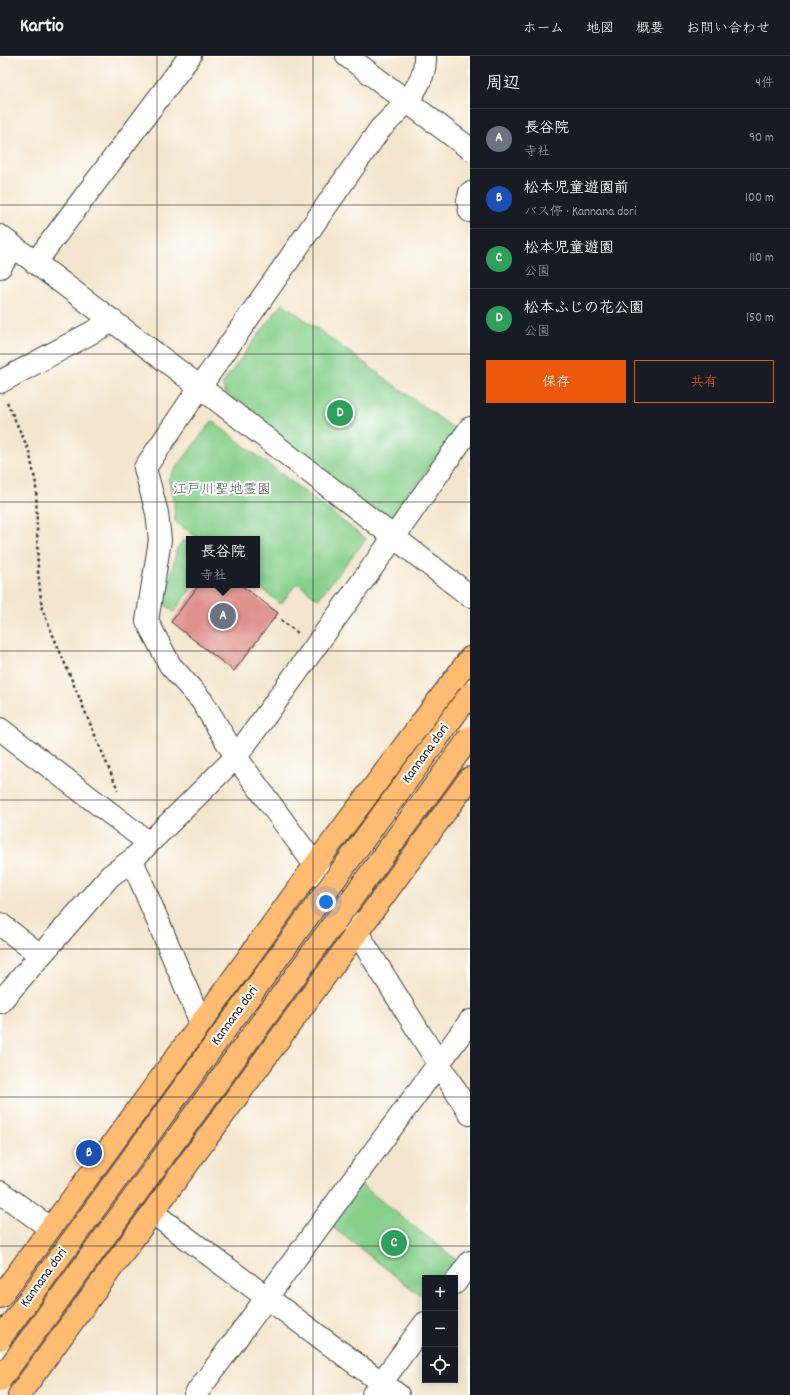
<!DOCTYPE html>
<html lang="ja">
<meta charset="utf-8">
<style>
body{margin:0;font-family:Dekko,"Klee One",sans-serif;background:#242831;color:#f1f3f6}
.controls{position:absolute;right:12px;bottom:12px;display:grid;overflow:hidden;border-radius:0px;box-shadow:0 2px 10px #0003}
.controls button{width:36px;height:36px;display:grid;place-items:center;padding:0;border:0;border-bottom:1px solid #363941;background:#171b24;color:#f1f3f6;font:20px sans-serif}
.you{position:absolute;left:326px;top:846px;width:14px;height:14px;margin:-10px;border:3px solid #fff;border-radius:50%;background:#1a73e8;box-shadow:0 0 0 6px #1a73e833}
.badge{display:grid;place-items:center;width:26px;height:26px;border-radius:50%;background:#ea580c;color:#fff;font-size:13px;font-weight:700}
.pin{position:absolute;translate:-50% -50%;border:2px solid #fff;box-shadow:0 1px 4px #0006}
.popup{position:absolute;left:186px;top:480px;width:74px;height:52px;box-sizing:border-box;display:grid;place-content:center;border-radius:0px;background:#171b24;filter:drop-shadow(0 1px 3px #0005);font-size:13px;white-space:nowrap;color:#9ea1a6}
.popup b{font-size:15px;color:#f1f3f6}
.popup::after{content:'';position:absolute;left:50%;top:100%;margin-left:-8px;border:8px solid transparent;border-top-color:#171b24}
.list{margin:0;padding:0;list-style:none}
h2{display:flex;justify-content:space-between;align-items:center;height:52px;margin:0;padding:0 16px;font-size:17px}
h2 small{font-size:13px;font-weight:400;color:#9ea1a6}
.list li{display:grid;grid-template-columns:26px 1fr auto;gap:12px;align-items:center;box-sizing:border-box;height:60px;padding:0 16px;border-top:1px solid #363941}
.list b{display:block;font-size:15px;white-space:nowrap}
.list p{margin:0;font-size:13px;white-space:nowrap;color:#9ea1a6}
.list em{font-size:13px;font-style:normal;color:#9ea1a6}
.actions{display:flex;gap:8px;padding:12px 16px}
.actions a{flex:1;padding:9px 0;border:1px solid #ea580c;border-radius:0px;text-align:center;font-size:14px;color:#ea580c}
.actions .main{background:#ea580c;color:#fff}
.icon{flex:none;width:22px;height:22px;fill:none;stroke:currentColor;stroke-width:2;stroke-linecap:round;stroke-linejoin:round}
.map{position:relative;flex:none;width:470px;height:1339px;overflow:hidden}
header{display:flex;align-items:center;gap:24px;box-sizing:border-box;height:56px;padding:0 20px;background:#171b24;border-bottom:1px solid #363941}
header strong{font-size:19px}
nav{display:flex;gap:22px;margin-inline-start:auto;font-size:14px}
main{display:flex}
aside{flex:1;background:#171b24}
.map>svg:first-child{display:block}
</style>
<header>
<strong>Kartio</strong>
<nav><a>ホーム</a><a>地図</a><a>概要</a><a>お問い合わせ</a></nav>
</header>
<main>
<div class="map">
<svg width="470" height="1339" viewBox="0 0 470 1339">
<rect width="100%" height="100%" fill="#fff"/>
<filter id="ink" filterUnits="userSpaceOnUse"><feTurbulence type="fractalNoise" baseFrequency=".025" numOctaves="2"/><feDisplacementMap in="SourceGraphic" scale="8" xChannelSelector="R" yChannelSelector="G"/><feConvolveMatrix kernelMatrix="1 2 1 2 8 2 1 2 1" color-interpolation-filters="sRGB"/></filter>
<filter id="wash" filterUnits="userSpaceOnUse"><feTurbulence type="fractalNoise" baseFrequency=".012" numOctaves="4" result="noise"/><feDisplacementMap in="SourceGraphic" scale="16" xChannelSelector="R" yChannelSelector="G"/><feGaussianBlur stdDeviation="0.9" result="paint"/><feColorMatrix in="noise" values="0 0 0 0 0 0 0 0 0 0 0 0 0 0 0 0 0 1.4 0 .05"/><feComposite in="paint" operator="in"/></filter>
<g filter="url(#wash)">
<rect width="100%" height="100%" fill="#f4e6ce"/>
<path fill="#87cf8b" stroke="#527654" d="M 282,247 L 456,374 L 397,458 L 386,463 L 226,339 L 222,328 Z
M 212,365 L 366,483 L 318,543 L 297,527 L 281,548 L 257,529 L 257,483 L 199,483 L 175,465 L 174,443 L 168,423 Z
M 183,484 L 189,489 L 189,529 L 194,529 L 174,556 L 164,548 L 177,492 Z
M 360,1128 L 458,1205 L 445,1222 L 425,1222 L 425,1243 L 330,1169 Z"/>
<g id="blocks">
<path fill="#df928d" d="M 199,529 L 241,529 L 278,557 L 234,615 L 171,566 Z"/>
</g>
</g>
<g filter="url(#ink)">
<use href="#blocks" fill-opacity="0" stroke="#3c3a37" stroke-width="1"/>
<g fill="none" stroke-linecap="round" stroke-linejoin="round">
<defs>
<path id="minor" d="M 347,0 L 470,93
M 425,0 C 427,30 399,54 380,73 L 200,331 L 145,412 L 157,457 L 160,484 L 147,565 L 170,609 L 202,645 L 236,701 L 315,809 L 470,1058
M 470,137 L 468,145 L 470,155
M 0,180 L 200,331 L 470,540
M 35,207 L 190,0
M 0,211 L 14,191
M 0,326 L 113,265
M 0,673 L 149,787
M 132,804 L 201,967
M 0,868 L 40,899
M 0,946 L 110,820 L 132,804 L 236,701 L 394,481 L 470,372
M 0,1136 L 50,1172
M 153,1157 L 398,1339
M 455,1227 L 470,1206
M 373,1338 L 425,1267
M 195,1339 L 470,965"/>
<path id="major" d="M 0,1241 L 201,967 L 315,809 L 470,602
M 19,1339 L 470,722"/>
</defs>
<use href="#minor" stroke="#3c3a37" stroke-width="24"/>
<use href="#major" stroke="#3c3a37" stroke-width="24"/>
<path stroke="#3c3a37" stroke-width="2.5" stroke-dasharray="3 3" stroke-linecap="butt" d="M 7,346 L 29,395 L 36,428 L 38,516 L 42,553 L 118,734
M 281,564 L 299,578"/>
<use href="#minor" stroke="#fff" stroke-width="22"/>
<use href="#major" stroke="#febb71" stroke-width="22"/>
<defs>
<path id="major-bridge" d="M 0,1283 L 470,638
M 0,1324 L 470,681"/>
</defs>
<use href="#major-bridge" stroke="#3c3a37" stroke-width="24" stroke-linecap="butt"/>
<use href="#major-bridge" stroke="#febb71" stroke-width="22"/>
</g>
</g>
<path fill="none" stroke="#1c1c1c" stroke-width="1" stroke-opacity="0.55" d="M 157,0 L 157,1339M 313,0 L 313,1339M 0,149 L 470,149M 0,298 L 470,298M 0,446 L 470,446M 0,595 L 470,595M 0,744 L 470,744M 0,893 L 470,893M 0,1041 L 470,1041M 0,1190 L 470,1190"/>
<g text-anchor="middle" dominant-baseline="central" stroke-width="4" stroke-linejoin="round" paint-order="stroke">
<g font-size="14" fill="#476448" stroke="#fff">
<text x="222" y="434">江戸川聖地霊園</text>
</g>
<g font-size="14" fill="#1c1c1c" stroke="#fff">
<text transform="translate(426 698) rotate(-54)">Kannana dori</text>
<text transform="translate(235 960) rotate(-54)">Kannana dori</text>
<text transform="translate(44 1222) rotate(-54)">Kannana dori</text>
</g>
</g>
</svg>
<div class="controls">
<button>+</button>
<button>−</button>
<button><svg class="icon" aria-label="locate" viewBox="0 0 24 24"><circle cx="12" cy="12" r="6"/><path d="M12 2v4M12 18v4M2 12h4M18 12h4"/></svg></button>
</div>
<div class="you"></div>
<div class="pin badge" style="left:223px;top:560px;background:#6b7280">A</div>
<div class="popup"><b>長谷院</b>寺社</div>
<div class="pin badge" style="left:89px;top:1097px;background:#1a4fb4">B</div>
<div class="pin badge" style="left:394px;top:1187px;background:#2e9e5b">C</div>
<div class="pin badge" style="left:340px;top:357px;background:#2e9e5b">D</div>
</div>
<aside>
<h2>周辺<small>4件</small></h2>
<ul class="list">
<li><span class="badge" style="background:#6b7280">A</span><div><b>長谷院</b><p>寺社</p></div><em>90 m</em></li>
<li><span class="badge" style="background:#1a4fb4">B</span><div><b>松本児童遊園前</b><p>バス停 · Kannana dori</p></div><em>100 m</em></li>
<li><span class="badge" style="background:#2e9e5b">C</span><div><b>松本児童遊園</b><p>公園</p></div><em>110 m</em></li>
<li><span class="badge" style="background:#2e9e5b">D</span><div><b>松本ふじの花公園</b><p>公園</p></div><em>150 m</em></li>
</ul>
<div class="actions"><a class="main">保存</a><a>共有</a></div>
</aside>
</main>
